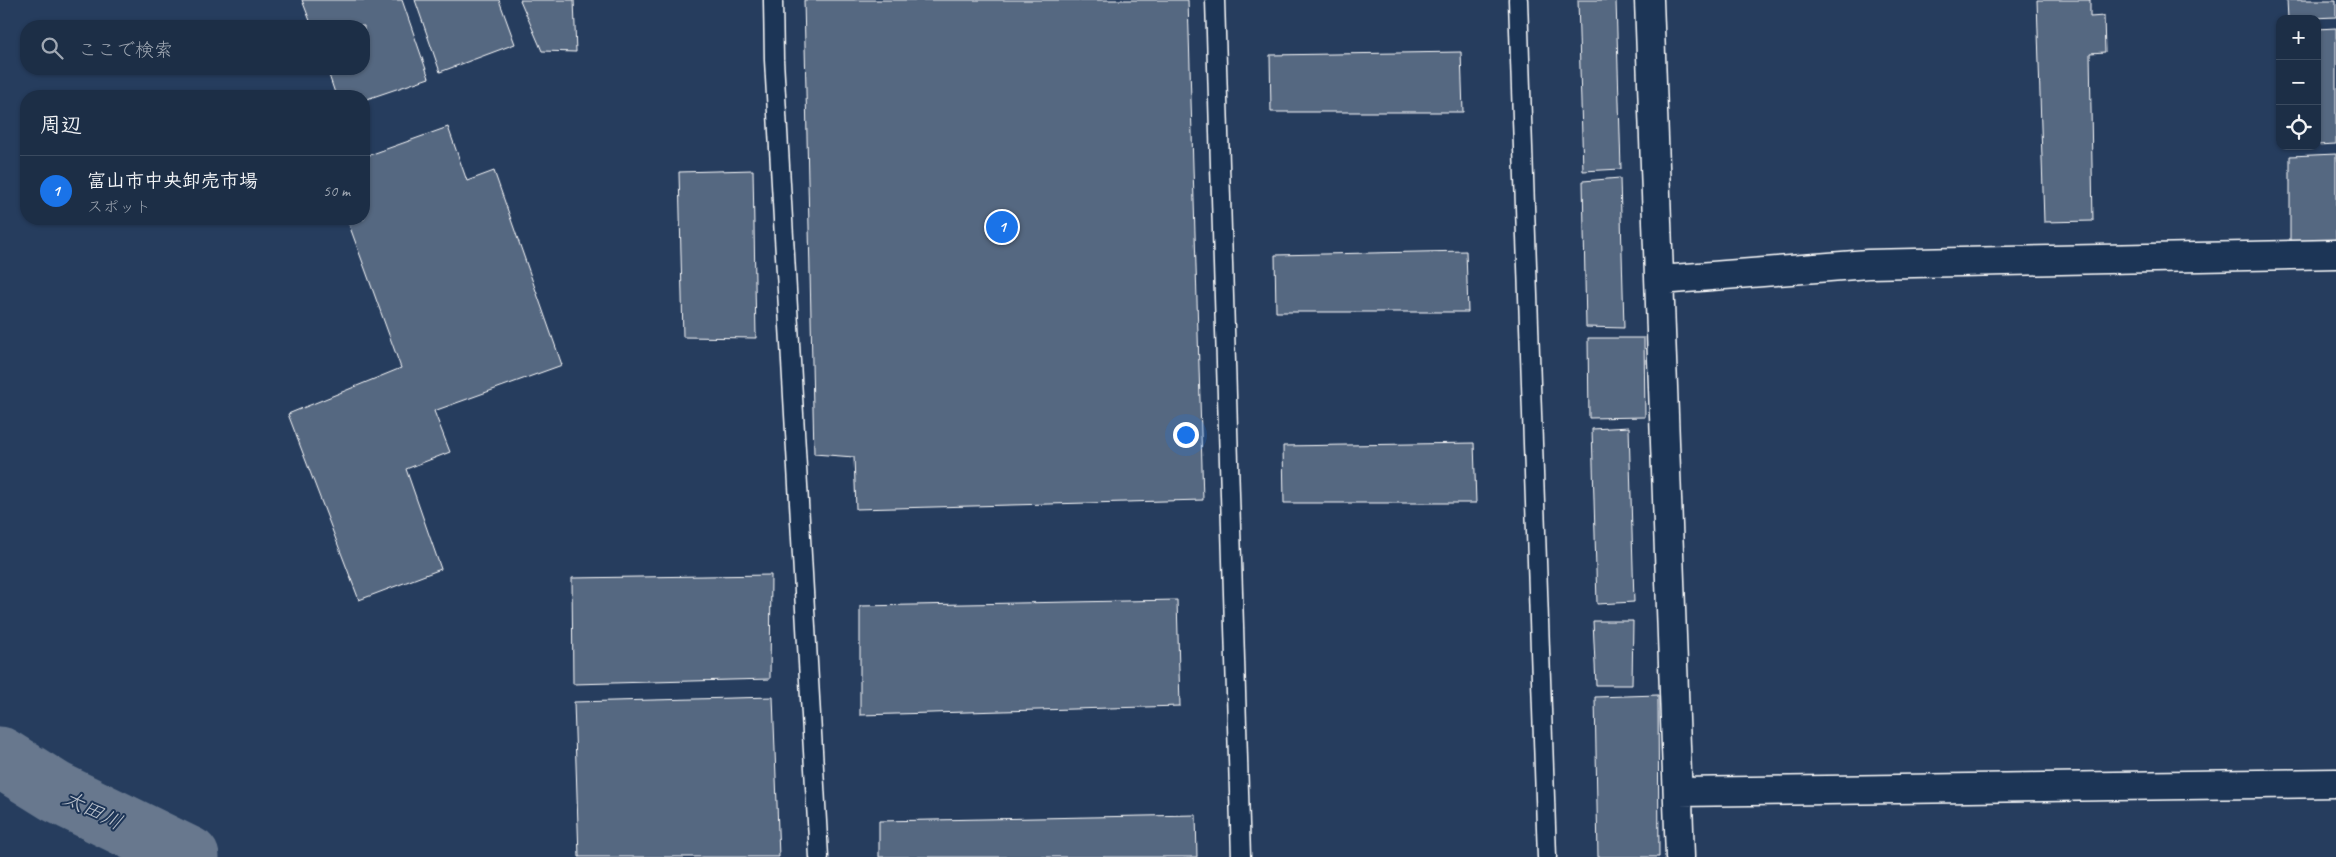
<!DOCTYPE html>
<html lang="ja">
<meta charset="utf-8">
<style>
body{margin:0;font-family:Caveat,"Klee One",sans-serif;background:#25364d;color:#f1f3f6}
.controls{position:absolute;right:15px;top:15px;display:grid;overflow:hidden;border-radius:10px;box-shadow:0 1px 4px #0004}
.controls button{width:45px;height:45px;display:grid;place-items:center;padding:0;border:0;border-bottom:1px solid #3a4a5f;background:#1c2e46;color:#f1f3f6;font:25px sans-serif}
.you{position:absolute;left:1185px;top:434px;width:18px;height:18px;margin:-12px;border:4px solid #fff;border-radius:50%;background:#1a73e8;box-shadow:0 0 0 8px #1a73e833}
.badge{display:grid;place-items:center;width:32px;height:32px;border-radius:50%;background:#1a73e8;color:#fff;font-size:16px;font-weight:700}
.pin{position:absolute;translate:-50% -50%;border:2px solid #fff;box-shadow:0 1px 5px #0006}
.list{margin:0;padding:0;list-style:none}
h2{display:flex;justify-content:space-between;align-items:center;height:65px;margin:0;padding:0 20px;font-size:21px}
h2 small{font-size:16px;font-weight:400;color:#a0a8b3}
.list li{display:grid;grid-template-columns:32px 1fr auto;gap:15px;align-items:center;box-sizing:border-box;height:70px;padding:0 20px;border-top:1px solid #3a4a5f}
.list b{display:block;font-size:19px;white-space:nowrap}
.list p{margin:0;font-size:16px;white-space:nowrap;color:#a0a8b3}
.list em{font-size:16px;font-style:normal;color:#a0a8b3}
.icon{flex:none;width:28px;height:28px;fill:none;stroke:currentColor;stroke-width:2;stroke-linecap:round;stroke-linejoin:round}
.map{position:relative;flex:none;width:2336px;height:857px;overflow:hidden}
.search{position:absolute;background:#1c2e46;box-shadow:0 1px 4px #0004;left:20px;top:20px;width:350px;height:55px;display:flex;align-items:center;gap:12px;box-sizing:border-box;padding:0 18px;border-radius:20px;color:#a0a8b3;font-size:19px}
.panel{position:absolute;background:#1c2e46;box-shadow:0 1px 4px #0004;left:20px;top:90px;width:350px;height:135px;border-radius:20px}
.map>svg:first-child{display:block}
</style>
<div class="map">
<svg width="2336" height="857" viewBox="0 0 2336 857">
<rect width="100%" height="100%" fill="#263d5e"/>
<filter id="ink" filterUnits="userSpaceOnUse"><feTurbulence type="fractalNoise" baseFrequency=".02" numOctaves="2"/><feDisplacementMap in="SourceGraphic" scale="10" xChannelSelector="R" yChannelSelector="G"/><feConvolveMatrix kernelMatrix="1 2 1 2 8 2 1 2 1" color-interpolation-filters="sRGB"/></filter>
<g filter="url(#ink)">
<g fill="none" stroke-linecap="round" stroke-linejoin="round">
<path stroke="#67788e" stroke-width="61" d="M 0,757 L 56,792 L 189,857"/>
</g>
<path fill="#556781" stroke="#fff" d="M 302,0 L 402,0 L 429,78 L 364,100 L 364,96 L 336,96 L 327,69 L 364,69 L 364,26 L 312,26 Z
M 415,0 L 499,0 L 515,44 L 440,72 Z
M 520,0 L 574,0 L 576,52 L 542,51 Z
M 804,0 L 1188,0 L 1203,500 L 856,509 L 854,457 L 814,454 Z
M 1578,0 L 1616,0 L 1621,169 L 1583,171 Z
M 2037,0 L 2090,0 L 2090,17 L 2104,16 L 2105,52 L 2090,53 L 2093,221 L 2044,222 Z
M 2287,0 L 2336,0 L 2336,17 L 2288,19 Z
M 2336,28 L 2336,144 L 2317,145 L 2317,29 Z
M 1461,52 L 1463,112 L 1271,112 L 1270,55 Z
M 448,127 L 467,181 L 494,171 L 562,365 L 434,411 L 450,452 L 406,469 L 441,569 L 359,600 L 288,414 L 401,368 L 347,219 L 364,219 L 364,157 Z
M 2336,154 L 2336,240 L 2290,241 L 2290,156 Z
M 753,170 L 756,338 L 683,337 L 679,172 Z
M 1620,178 L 1624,328 L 1586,327 L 1583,181 Z
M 1466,251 L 1468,312 L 1276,312 L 1275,255 Z
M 1588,338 L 1644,338 L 1645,417 L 1589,418 Z
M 1629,427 L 1634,602 L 1597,604 L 1592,429 Z
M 1474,443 L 1476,503 L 1284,503 L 1283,446 Z
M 771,575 L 770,679 L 573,684 L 572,578 Z
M 1177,600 L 1180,706 L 860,715 L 860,606 Z
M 1593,621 L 1633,621 L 1632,685 L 1596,685 Z
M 1658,695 L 1659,857 L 1598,857 L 1595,697 Z
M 773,697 L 779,857 L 579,857 L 574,702 Z
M 1196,815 L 1197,857 L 879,857 L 879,821 Z"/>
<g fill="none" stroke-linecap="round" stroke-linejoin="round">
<defs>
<path id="service" d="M 773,0 L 774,60 L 819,857
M 1215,0 L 1241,857
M 1518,0 L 1547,857"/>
<path id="minor" d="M 1649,0 L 1680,857
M 1660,280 L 1868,264 L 2336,254
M 1679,792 L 2336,783"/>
</defs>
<use href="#service" stroke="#fff" stroke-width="21"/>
<use href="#minor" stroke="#fff" stroke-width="31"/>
<use href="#service" stroke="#1d3557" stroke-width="18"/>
<use href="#minor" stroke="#1d3557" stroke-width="28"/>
</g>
</g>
<g text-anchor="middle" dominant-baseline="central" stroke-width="4" stroke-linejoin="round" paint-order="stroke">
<g font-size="21" font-style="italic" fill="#bbc2cc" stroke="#1d3557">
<text transform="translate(93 810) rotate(26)">太田川</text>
</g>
</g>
</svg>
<div class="controls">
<button>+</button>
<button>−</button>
<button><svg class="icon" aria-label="locate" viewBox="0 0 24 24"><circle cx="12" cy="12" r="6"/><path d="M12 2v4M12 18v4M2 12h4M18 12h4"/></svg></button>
</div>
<div class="you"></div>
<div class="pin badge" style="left:1002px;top:227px">1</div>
<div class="search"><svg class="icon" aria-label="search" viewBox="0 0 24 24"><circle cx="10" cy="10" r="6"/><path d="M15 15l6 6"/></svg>ここで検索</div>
<section class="panel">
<h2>周辺<small></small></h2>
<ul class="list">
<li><span class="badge">1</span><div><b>富山市中央卸売市場</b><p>スポット</p></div><em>50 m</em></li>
</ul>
</section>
</div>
